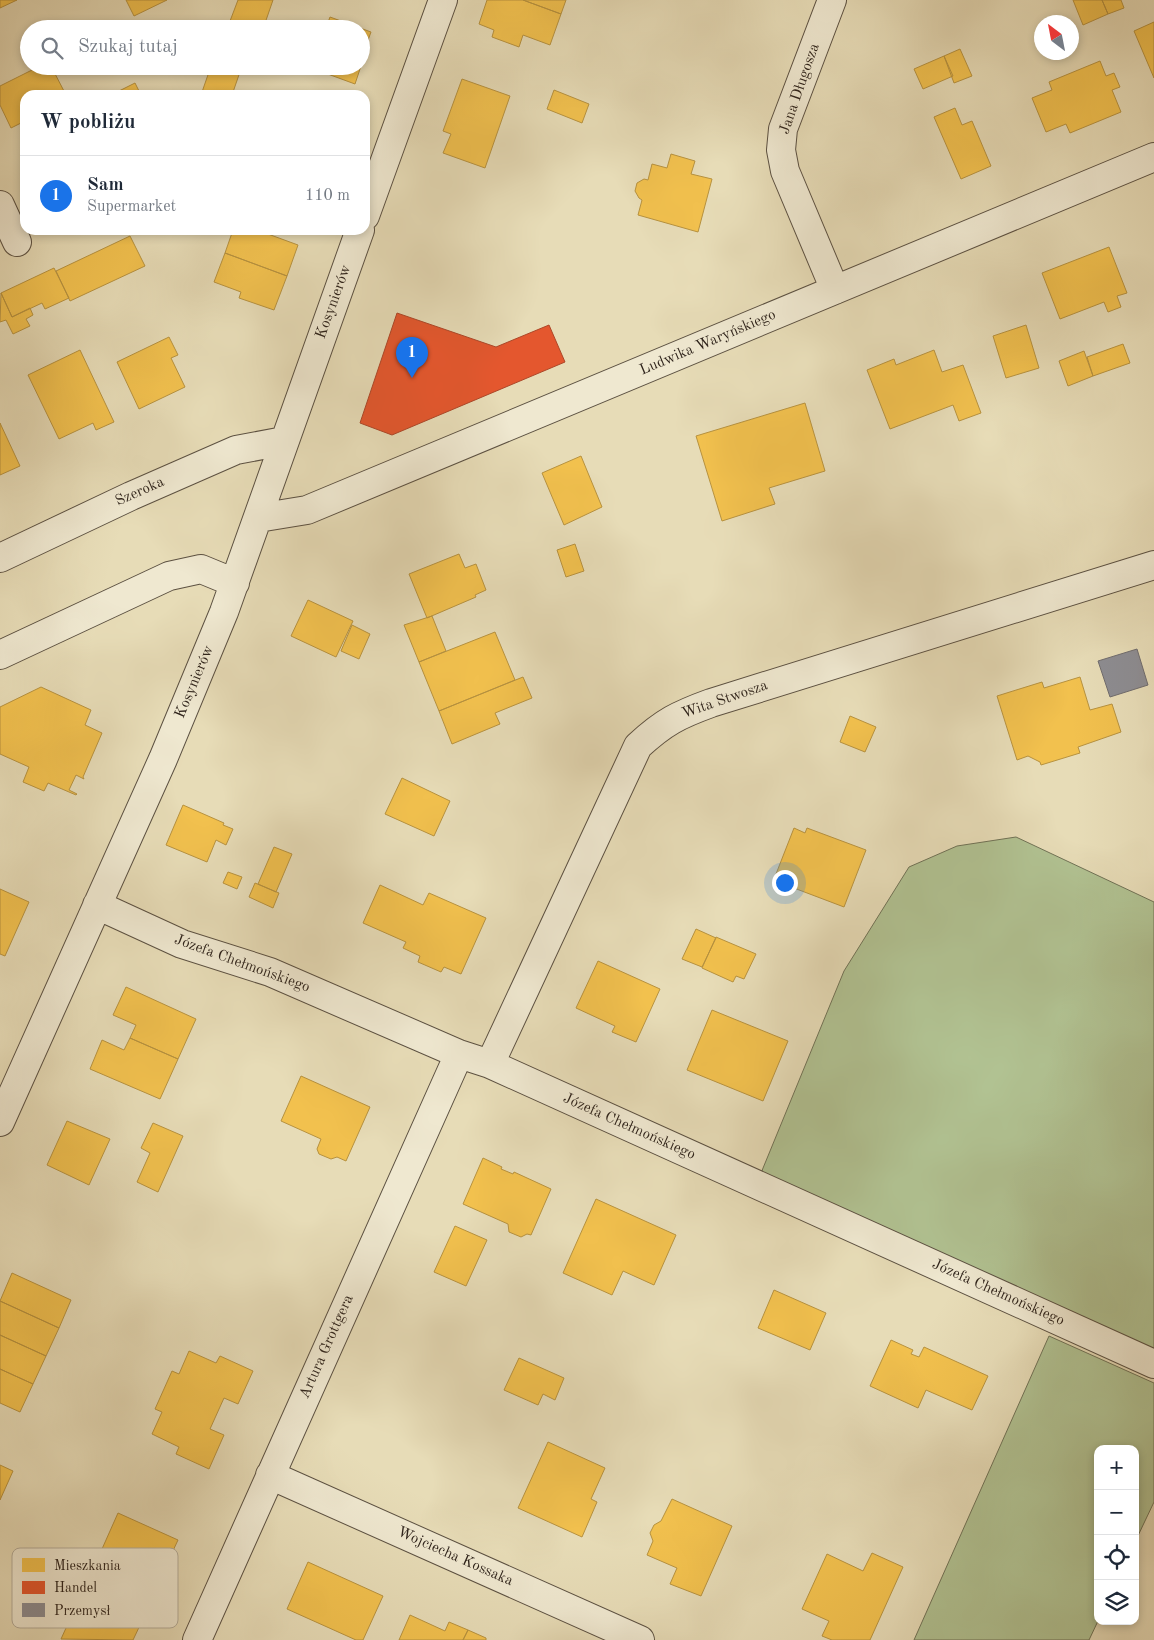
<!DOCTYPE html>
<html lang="pl">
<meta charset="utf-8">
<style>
body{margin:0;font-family:"Old Standard TT",serif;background:#f6f6f7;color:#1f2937}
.controls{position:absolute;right:15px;bottom:15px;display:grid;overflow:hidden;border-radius:10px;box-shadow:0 2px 8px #0003}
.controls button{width:45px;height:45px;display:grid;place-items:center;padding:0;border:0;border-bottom:1px solid #e0e1e3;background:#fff;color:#1f2937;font:25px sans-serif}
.compass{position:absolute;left:1034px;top:15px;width:45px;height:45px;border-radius:50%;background:#fff;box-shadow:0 2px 8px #0003;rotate:328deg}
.you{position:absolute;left:784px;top:882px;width:18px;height:18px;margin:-12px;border:4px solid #fff;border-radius:50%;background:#1a73e8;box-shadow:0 0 0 8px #1a73e833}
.badge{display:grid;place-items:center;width:32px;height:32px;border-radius:50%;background:#1a73e8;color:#fff;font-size:16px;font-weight:700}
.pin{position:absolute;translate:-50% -41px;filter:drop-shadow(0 1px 2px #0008)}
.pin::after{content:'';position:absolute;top:26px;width:18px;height:15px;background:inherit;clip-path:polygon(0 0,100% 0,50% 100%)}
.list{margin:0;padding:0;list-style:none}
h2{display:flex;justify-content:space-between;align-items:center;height:65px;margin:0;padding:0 20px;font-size:21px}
h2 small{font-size:16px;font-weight:400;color:#747a83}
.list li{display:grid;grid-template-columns:32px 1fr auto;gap:15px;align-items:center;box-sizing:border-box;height:80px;padding:0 20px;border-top:1px solid #e0e1e3}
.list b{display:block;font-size:19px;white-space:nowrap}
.list p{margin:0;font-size:16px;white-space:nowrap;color:#747a83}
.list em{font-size:16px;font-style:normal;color:#747a83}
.icon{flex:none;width:28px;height:28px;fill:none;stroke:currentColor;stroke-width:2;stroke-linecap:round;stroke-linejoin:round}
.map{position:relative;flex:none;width:1154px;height:1640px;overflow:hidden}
.search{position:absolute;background:#fff;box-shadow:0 2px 8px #0003;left:20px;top:20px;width:350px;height:55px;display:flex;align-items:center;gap:12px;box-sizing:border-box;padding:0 18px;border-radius:28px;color:#747a83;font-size:19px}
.panel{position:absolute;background:#fff;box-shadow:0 2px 8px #0003;left:20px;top:90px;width:350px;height:145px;border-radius:15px}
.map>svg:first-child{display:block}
</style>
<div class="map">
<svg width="1154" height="1640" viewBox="0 0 1154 1640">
<rect width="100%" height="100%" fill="#e7dcb7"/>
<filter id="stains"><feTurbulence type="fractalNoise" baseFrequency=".004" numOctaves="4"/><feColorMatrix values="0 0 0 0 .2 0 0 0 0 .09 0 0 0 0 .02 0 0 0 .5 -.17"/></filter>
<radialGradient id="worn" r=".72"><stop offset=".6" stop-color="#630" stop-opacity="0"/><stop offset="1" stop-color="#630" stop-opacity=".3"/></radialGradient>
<path fill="#b1c292" stroke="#707256" d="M 1016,837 L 1154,902 L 1154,1349 L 761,1173 L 844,971 L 909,867 L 957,846 Z
M 1049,1336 L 1154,1383 L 1154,1502 L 1135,1542 L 1135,1449 L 1098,1449 L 1098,1621 L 1089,1640 L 914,1640 Z"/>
<path fill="#f2c14e" stroke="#b7923f" d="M 0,0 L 17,0 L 0,8 Z
M 126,0 L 167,0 L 134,16 Z
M 238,0 L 273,0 L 263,29 L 227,29 Z
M 487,0 L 523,0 L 561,14 L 550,45 L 523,35 L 519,47 L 492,37 L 494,30 L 479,24 Z
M 523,0 L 566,0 L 561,14 Z
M 1073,0 L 1102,0 L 1108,14 L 1083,25 Z
M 1102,0 L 1121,0 L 1124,8 L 1108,14 Z
M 330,17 L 371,32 L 361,59 L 361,29 L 314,29 L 317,21 L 327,25 Z
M 1154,22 L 1154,78 L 1134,31 Z
M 960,49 L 972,76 L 954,83 L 944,56 Z
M 944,56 L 953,76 L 923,89 L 914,69 Z
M 1100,61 L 1106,76 L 1114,73 L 1120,87 L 1112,90 L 1121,112 L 1070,133 L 1066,124 L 1046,132 L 1032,98 L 1052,90 L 1049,82 Z
M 40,66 L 51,66 L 66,95 L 25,95 L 25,121 L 11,128 L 0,105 L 0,86 Z
M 211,66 L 242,66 L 232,95 L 201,95 Z
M 306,66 L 361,66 L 355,84 Z
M 462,79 L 510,96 L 485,168 L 443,153 L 451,134 L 443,131 Z
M 135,83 L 141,95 L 111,95 Z
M 554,90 L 589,104 L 582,123 L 547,109 Z
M 955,108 L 962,125 L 972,121 L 991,166 L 961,179 L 934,117 Z
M 671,154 L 695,161 L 691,174 L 712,179 L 698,232 L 638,215 L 642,200 L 639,198 L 635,191 L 637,183 L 644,179 L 648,180 L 652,164 L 667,168 Z
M 233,230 L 257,230 L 298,245 L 287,276 L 225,253 Z
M 130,236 L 145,266 L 70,301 L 56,271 Z
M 1109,247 L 1127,293 L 1117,296 L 1121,307 L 1108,312 L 1104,302 L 1060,319 L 1042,273 Z
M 225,253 L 287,276 L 274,310 L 239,298 L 241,292 L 214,282 Z
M 54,268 L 69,298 L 45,309 L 42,303 L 12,317 L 1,293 Z
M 1,293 L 12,317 L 30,308 L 33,315 L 26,319 L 30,326 L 13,334 L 6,320 L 0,322 Z
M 1026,325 L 1039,368 L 1006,378 L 993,336 Z
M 169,337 L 178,355 L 171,358 L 185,387 L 139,409 L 117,362 Z
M 1123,344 L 1130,363 L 1093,376 L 1087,357 Z
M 80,350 L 114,422 L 96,430 L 93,423 L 59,439 L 28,375 Z
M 934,350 L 942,372 L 963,365 L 981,413 L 959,421 L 953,405 L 890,429 L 867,370 L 894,359 L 896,365 Z
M 1084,351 L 1093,376 L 1068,386 L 1059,361 Z
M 805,403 L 825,471 L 769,488 L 775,504 L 722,521 L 696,436 Z
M 0,423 L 20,466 L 0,475 Z
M 581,456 L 602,507 L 564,525 L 542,473 Z
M 575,544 L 584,571 L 566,577 L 557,550 Z
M 459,554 L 465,568 L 476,564 L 486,590 L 475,595 L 476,597 L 427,618 L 409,574 Z
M 308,600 L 353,621 L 336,657 L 291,636 Z
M 432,616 L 446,651 L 419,662 L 404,625 Z
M 352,625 L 370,634 L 359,659 L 341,651 Z
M 495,632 L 515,680 L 439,711 L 419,662 Z
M 523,677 L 532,698 L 495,713 L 500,724 L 452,744 L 439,711 Z
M 1080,677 L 1090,710 L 1112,704 L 1121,732 L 1078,747 L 1080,753 L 1041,765 L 1040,762 L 1028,756 L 1017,760 L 997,696 L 1042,682 L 1044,688 Z
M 41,687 L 91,710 L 85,725 L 102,733 L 83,777 L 84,779 L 76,775 L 69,790 L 77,794 L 76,795 L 48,783 L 44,791 L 23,782 L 29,767 L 0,754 L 0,707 Z
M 850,716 L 876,727 L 865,752 L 840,742 Z
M 402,778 L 450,801 L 434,836 L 385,814 Z
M 183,805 L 224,823 L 223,825 L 233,829 L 226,845 L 216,840 L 207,862 L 166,845 Z
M 794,828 L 805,833 L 807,828 L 866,850 L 844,907 L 786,885 L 788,879 L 776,874 Z
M 274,847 L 292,854 L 276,892 L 258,884 Z
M 228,872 L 242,877 L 237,889 L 223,883 Z
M 255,883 L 279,893 L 273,908 L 249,897 Z
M 380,885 L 423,905 L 429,893 L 486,918 L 461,974 L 444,967 L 441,972 L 418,962 L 420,956 L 403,948 L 406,942 L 363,923 Z
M 0,889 L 29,902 L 5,956 L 0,954 Z
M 696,929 L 716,938 L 702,967 L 682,959 Z
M 716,937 L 756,954 L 744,979 L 736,976 L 733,982 L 702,968 Z
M 598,961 L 660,989 L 636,1042 L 612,1032 L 615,1026 L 576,1008 Z
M 126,987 L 196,1019 L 178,1059 L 130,1038 L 136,1025 L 113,1015 Z
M 712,1010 L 788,1041 L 763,1101 L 687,1070 Z
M 130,1038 L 178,1059 L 160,1099 L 90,1069 L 102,1040 L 124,1050 Z
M 301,1076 L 370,1107 L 346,1161 L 337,1157 L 331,1159 L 319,1154 L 317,1149 L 321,1139 L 281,1121 Z
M 67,1121 L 110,1139 L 89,1185 L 47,1165 Z
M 153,1123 L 183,1136 L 158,1192 L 137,1182 L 150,1153 L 141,1148 Z
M 483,1158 L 502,1167 L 501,1169 L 513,1174 L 514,1172 L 551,1189 L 531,1235 L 527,1234 L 521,1237 L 509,1232 L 508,1224 L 463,1204 Z
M 596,1199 L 676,1235 L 654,1285 L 623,1271 L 612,1295 L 563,1273 Z
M 455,1226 L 487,1240 L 466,1286 L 434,1272 Z
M 12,1273 L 71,1300 L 59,1328 L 0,1301 Z
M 774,1290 L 826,1313 L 810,1350 L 758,1328 Z
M 0,1301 L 59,1328 L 46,1356 L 0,1335 Z
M 0,1335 L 46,1356 L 33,1384 L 0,1369 Z
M 891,1340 L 913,1350 L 911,1354 L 919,1357 L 924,1347 L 988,1376 L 972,1410 L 926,1390 L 918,1408 L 870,1386 Z
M 189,1351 L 216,1363 L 220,1356 L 253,1371 L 238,1404 L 224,1398 L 210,1429 L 224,1435 L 209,1469 L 176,1454 L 179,1447 L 152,1434 L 162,1412 L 155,1409 L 172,1371 L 179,1374 Z
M 519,1358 L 564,1378 L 555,1400 L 543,1394 L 538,1405 L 504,1390 Z
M 0,1369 L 33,1384 L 20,1412 L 0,1403 Z
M 548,1442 L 605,1468 L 591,1499 L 597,1502 L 582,1537 L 518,1508 Z
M 0,1465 L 13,1471 L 0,1500 Z
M 672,1499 L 732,1526 L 701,1596 L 670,1584 L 677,1568 L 647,1555 L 653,1541 L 650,1533 L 654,1525 L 661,1521 Z
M 118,1513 L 178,1540 L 157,1585 L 155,1584 L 147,1601 L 150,1603 L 92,1576 L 100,1558 L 98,1558 Z
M 872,1553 L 903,1567 L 870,1640 L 832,1640 L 822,1636 L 829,1621 L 802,1609 L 827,1554 L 863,1571 Z
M 308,1562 L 383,1596 L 363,1640 L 356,1640 L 287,1609 Z
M 82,1593 L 142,1621 L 133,1640 L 61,1639 Z
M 410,1615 L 445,1631 L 449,1622 L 468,1630 L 463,1640 L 399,1640 Z
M 468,1630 L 486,1638 L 486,1640 L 463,1640 Z"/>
<path fill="#e4572e" stroke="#ad4728" d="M 397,313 L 496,347 L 549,325 L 565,362 L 392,435 L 360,423 Z"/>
<path fill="#8d8d92" stroke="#706d6e" d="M 1137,649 L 1148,685 L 1110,697 L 1098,661 Z"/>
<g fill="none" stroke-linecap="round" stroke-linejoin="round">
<defs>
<path id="minor" d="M 832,0 L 783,129 L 781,150 L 785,171 L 835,290
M 0,205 L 17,242
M 365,216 L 443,0
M 258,518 L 307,510 L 1154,157
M 0,558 L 131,496 L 236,450 L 284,441
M 0,655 L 169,576 L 201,569 L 235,583
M 97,905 L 182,944 L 270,972 L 459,1054 L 490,1064 L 1154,1364
M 490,1064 L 638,746 C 664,722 678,715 711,703 L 1154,565
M 0,1122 L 163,759 L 224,612 L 360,230
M 270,1475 L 640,1640
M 197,1640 L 459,1054"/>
</defs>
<use href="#minor" stroke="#5c5142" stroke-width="30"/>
<use href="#minor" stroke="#efe8d0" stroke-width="28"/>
</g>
<g text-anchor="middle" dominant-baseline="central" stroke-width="5" stroke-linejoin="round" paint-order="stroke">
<g font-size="15" fill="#2e231b" stroke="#efe8d0">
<text transform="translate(800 89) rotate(-71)">Jana Długosza</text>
<text transform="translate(334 302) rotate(-70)">Kosynierów</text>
<text transform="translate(708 343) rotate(-23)">Ludwika Waryńskiego</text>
<text transform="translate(140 492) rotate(-24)">Szeroka</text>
<text transform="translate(195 682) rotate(-67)">Kosynierów</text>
<text transform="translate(725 700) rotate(-19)">Wita Stwosza</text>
<text transform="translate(242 964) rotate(20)">Józefa Chełmońskiego</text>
<text transform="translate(629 1127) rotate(24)">Józefa Chełmońskiego</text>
<text transform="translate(998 1293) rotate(24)">Józefa Chełmońskiego</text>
<text transform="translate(327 1347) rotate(-66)">Artura Grottgera</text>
<text transform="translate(455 1557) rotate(24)">Wojciecha Kossaka</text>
</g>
</g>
<rect x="12" y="1548" width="166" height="80" rx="8" fill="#efe8d0" stroke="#b5ad9a" stroke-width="1"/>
<rect x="22" y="1558" width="23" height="14" fill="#f2c14e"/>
<rect x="22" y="1581" width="23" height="13" fill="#e4572e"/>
<rect x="22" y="1603" width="23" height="14" fill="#8d8d92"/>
<g font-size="14" fill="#2e231b">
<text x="54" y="1570">Mieszkania</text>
<text x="54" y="1592">Handel</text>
<text x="54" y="1615">Przemysł</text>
</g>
<rect width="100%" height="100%" filter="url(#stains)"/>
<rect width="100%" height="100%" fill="url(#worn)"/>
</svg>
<div class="controls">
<button>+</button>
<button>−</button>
<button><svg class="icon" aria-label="locate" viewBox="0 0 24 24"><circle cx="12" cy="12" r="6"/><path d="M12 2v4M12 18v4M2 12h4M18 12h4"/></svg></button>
<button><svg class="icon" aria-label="layers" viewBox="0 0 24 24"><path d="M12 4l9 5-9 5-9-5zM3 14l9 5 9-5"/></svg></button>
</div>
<svg class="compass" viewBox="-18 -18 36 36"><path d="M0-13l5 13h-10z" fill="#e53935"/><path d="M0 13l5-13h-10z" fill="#747a83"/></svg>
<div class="you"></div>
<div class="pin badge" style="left:412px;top:378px">1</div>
<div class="search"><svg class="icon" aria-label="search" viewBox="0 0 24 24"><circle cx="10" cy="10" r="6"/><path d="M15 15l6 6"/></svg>Szukaj tutaj</div>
<section class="panel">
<h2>W pobliżu<small></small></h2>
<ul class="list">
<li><span class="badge">1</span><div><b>Sam</b><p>Supermarket</p></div><em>110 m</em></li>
</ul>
</section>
</div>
